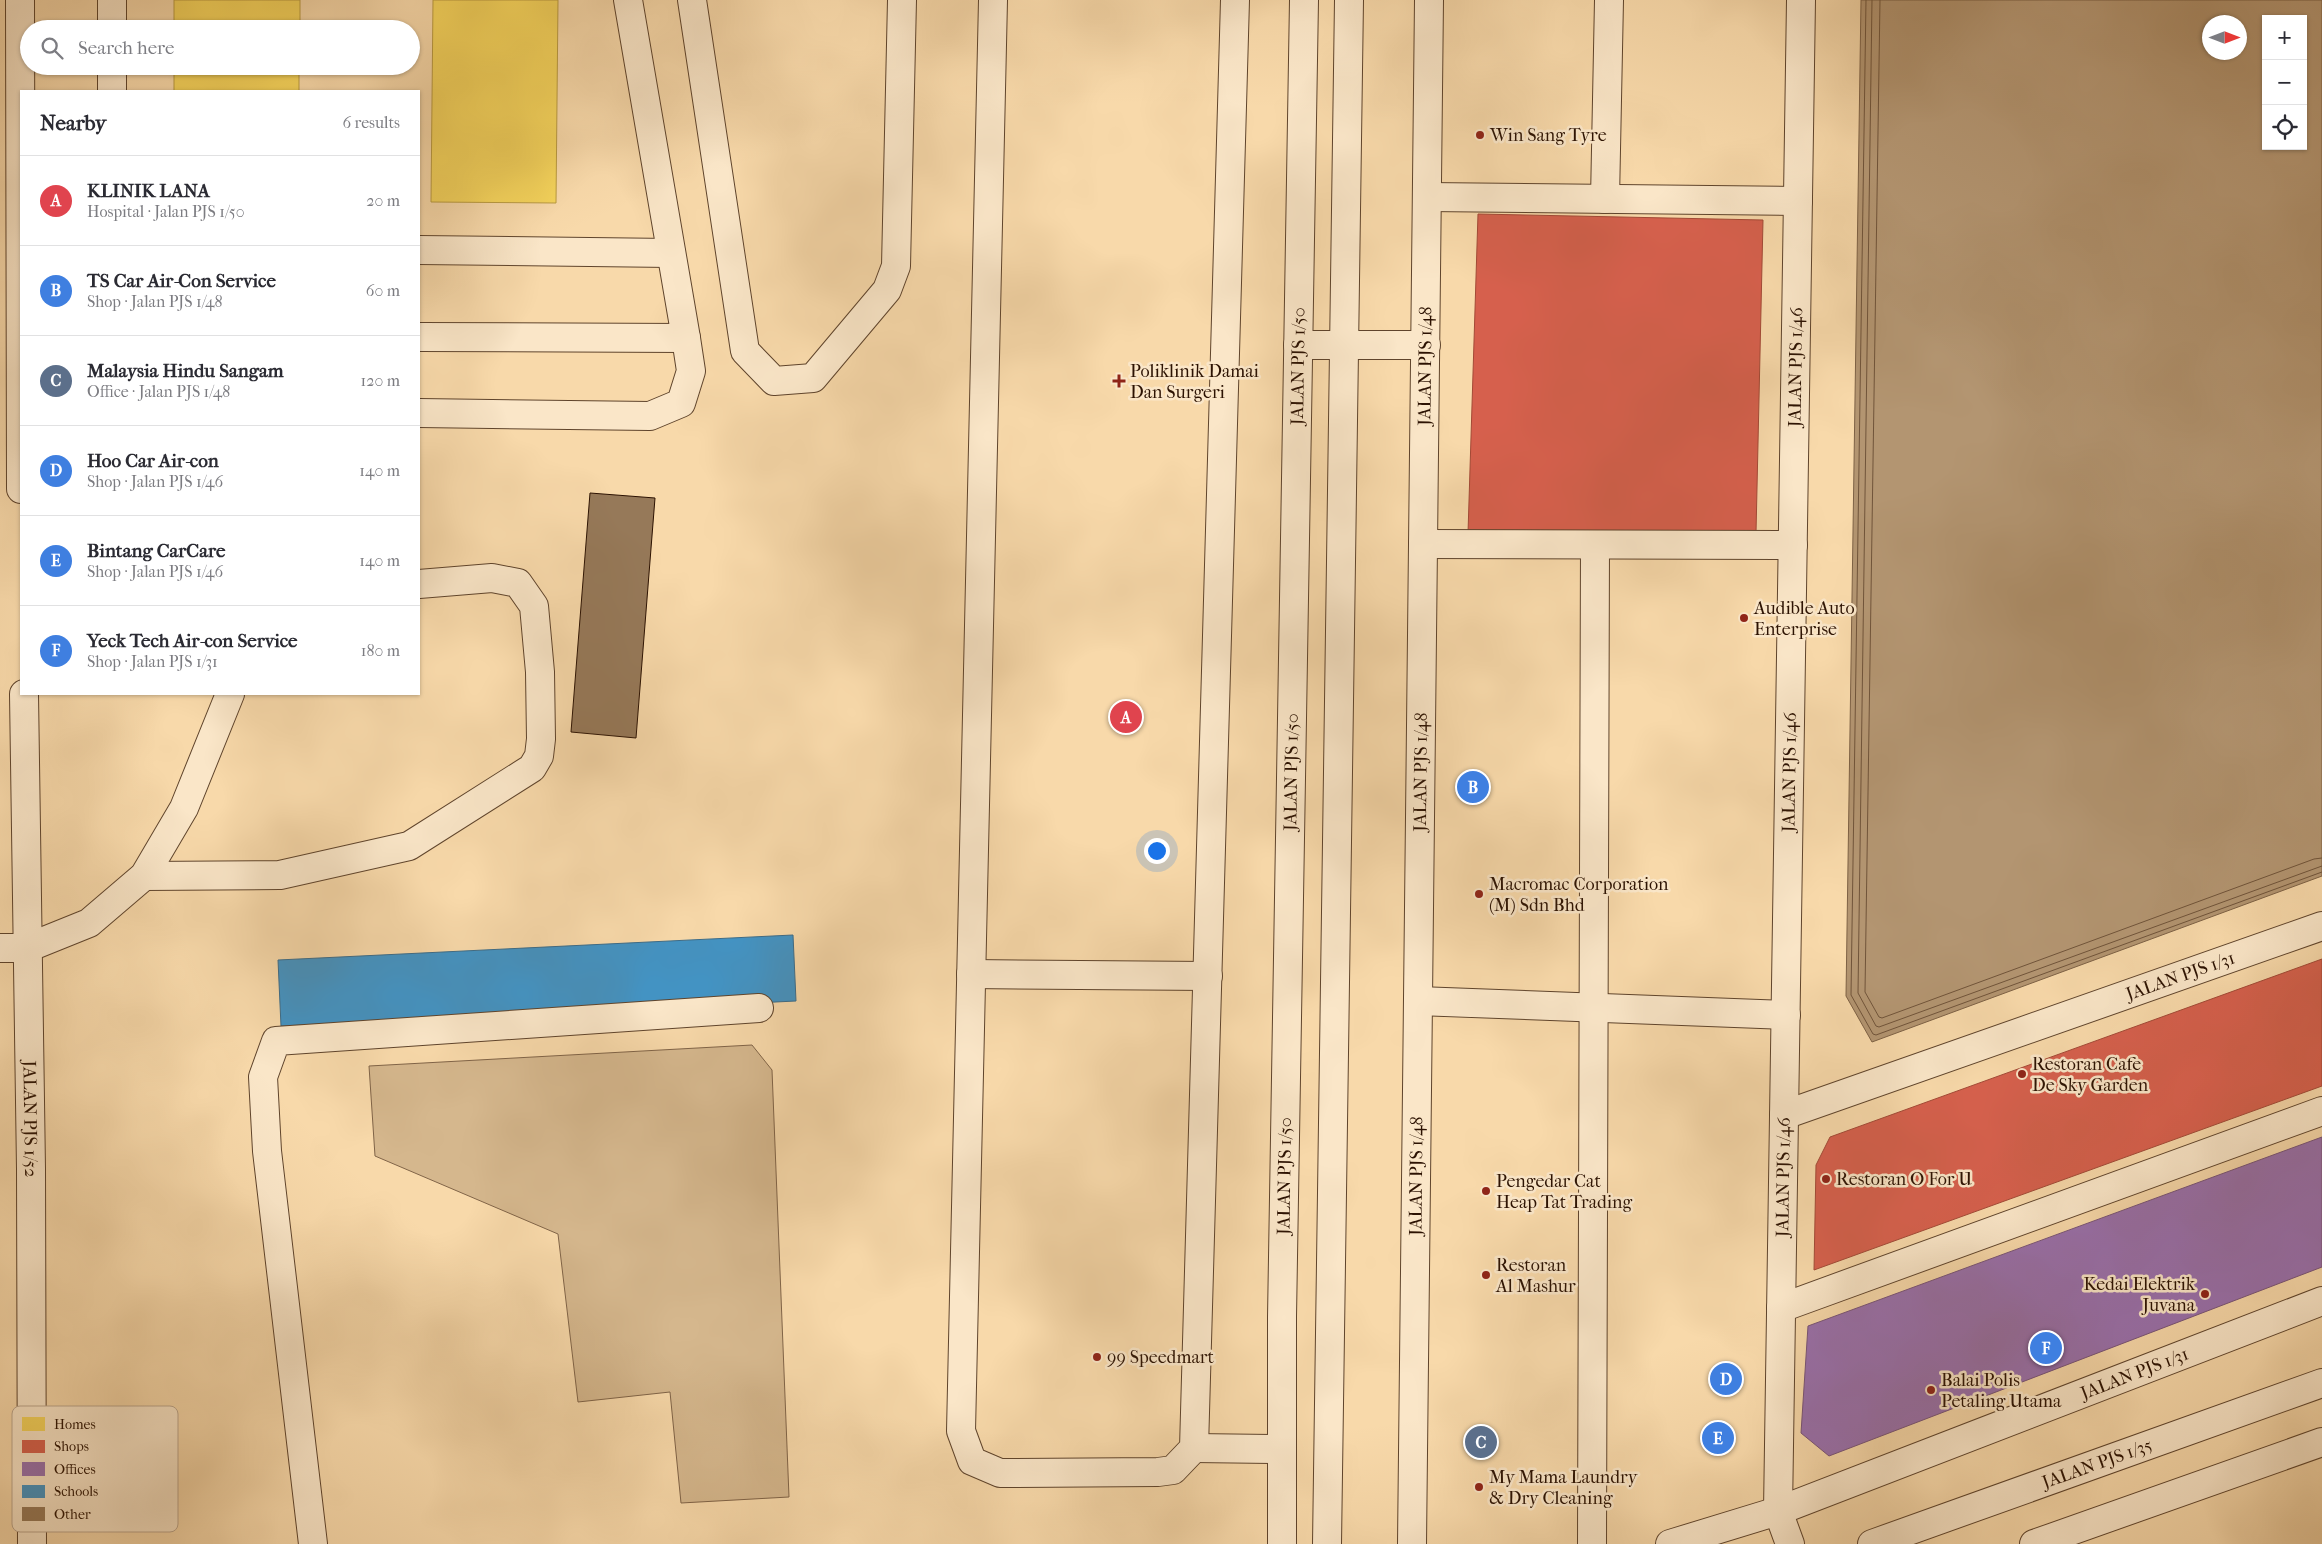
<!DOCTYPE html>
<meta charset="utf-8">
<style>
body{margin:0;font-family:"IM FELL French Canon",serif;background:#f2f2f3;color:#2b2b33}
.controls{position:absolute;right:15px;top:15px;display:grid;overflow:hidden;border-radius:0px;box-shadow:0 1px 4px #0004}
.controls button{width:45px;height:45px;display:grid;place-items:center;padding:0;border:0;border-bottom:1px solid #e1e1e2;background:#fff;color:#2b2b33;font:25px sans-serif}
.compass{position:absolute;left:2202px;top:15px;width:45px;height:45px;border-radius:50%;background:#fff;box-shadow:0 1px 4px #0004;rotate:90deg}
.you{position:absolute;left:1156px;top:850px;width:18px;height:18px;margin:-12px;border:4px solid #fff;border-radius:50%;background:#1a73e8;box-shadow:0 0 0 8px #1a73e833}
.badge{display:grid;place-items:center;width:32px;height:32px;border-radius:50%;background:#8f2418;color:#fff;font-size:16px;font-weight:700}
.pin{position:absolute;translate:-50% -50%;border:2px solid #fff;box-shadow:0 1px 5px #0006}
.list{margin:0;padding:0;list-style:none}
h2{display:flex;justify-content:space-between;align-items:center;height:65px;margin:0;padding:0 20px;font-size:21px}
h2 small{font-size:16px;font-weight:400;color:#7c7c81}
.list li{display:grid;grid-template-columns:32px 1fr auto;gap:15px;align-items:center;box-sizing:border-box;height:90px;padding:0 20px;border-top:1px solid #e1e1e2}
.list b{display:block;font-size:19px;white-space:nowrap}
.list p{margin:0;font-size:16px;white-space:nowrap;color:#7c7c81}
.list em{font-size:16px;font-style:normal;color:#7c7c81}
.icon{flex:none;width:28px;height:28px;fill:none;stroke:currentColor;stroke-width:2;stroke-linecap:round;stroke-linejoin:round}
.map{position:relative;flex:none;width:2322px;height:1544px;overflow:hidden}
.search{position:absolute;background:#fff;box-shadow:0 1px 4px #0004;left:20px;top:20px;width:400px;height:55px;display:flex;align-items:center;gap:12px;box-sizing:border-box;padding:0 18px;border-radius:28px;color:#7c7c81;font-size:19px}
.panel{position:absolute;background:#fff;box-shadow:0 1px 4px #0004;left:20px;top:90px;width:400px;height:605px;border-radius:0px}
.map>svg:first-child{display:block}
</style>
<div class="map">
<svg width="2322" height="1544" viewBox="0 0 2322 1544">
<rect width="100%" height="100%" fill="#f8d9aa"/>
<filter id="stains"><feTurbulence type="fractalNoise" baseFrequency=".004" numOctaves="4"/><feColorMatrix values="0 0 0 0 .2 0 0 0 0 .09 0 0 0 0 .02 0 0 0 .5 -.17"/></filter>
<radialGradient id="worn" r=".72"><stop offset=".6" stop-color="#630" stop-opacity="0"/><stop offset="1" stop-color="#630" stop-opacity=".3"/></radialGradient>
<path fill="#d5b78d" stroke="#806448" d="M 752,1045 L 772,1070 L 789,1497 L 681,1503 L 670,1392 L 578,1402 L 558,1234 L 375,1156 L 369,1066 Z"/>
<path fill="#b39571" stroke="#7d6145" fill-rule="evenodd" d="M 1861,0 L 2322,0 L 2322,876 L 1872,1042 L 1846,996 ZM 2266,19 L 2303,19 L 2303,146 L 2266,146 ZM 2210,22 L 2240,22 L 2240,52 L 2210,52 Z"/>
<path fill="#f6d55c" stroke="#b99a41" d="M 174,0 L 300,0 L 300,29 L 174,29 Z
M 433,0 L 558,0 L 556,203 L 431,202 Z
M 174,66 L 299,66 L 299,91 L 174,91 Z"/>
<path fill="#d6604d" stroke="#a34936" d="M 1478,214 L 1763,220 L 1756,533 L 1468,533 Z
M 2322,959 L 2322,1086 L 1814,1270 L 1816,1165 L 1830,1137 Z"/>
<path fill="#9970ab" stroke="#785478" d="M 2322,1137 L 2322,1267 L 1829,1456 L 1801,1433 L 1808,1326 Z"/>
<path fill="#4393c3" stroke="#3c6c89" d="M 793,935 L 796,1001 L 281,1026 L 278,960 Z"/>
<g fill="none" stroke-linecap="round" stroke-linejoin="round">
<path stroke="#70543a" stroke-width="1" d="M 1866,0 L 1851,995 L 1873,1034 L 1876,1035 L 2322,872
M 1872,0 L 1858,993 L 1876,1026 L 1879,1027 L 2322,866
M 1880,0 L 1865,992 L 1879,1017 L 1882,1018 L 2314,859 L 2322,858"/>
</g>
<path fill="#967959" stroke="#2c1202" d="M 590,493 L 655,498 L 636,738 L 571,732 Z"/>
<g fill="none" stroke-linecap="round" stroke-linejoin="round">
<defs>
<g id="minor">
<path d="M 20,0 L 21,489"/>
<path d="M 112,0 L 112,29"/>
<path d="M 692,0 L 745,351 L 774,381 L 813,378 L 887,290 L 896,266 L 902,0"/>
<path d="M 993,0 L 961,1431 L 972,1461 L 1000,1473 L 1158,1472 L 1173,1470 L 1194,1448 L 1235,0"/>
<path d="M 112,66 L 112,91"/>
<path d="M 1427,197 L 1798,201"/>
<path d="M 1605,199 L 1609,0"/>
<path d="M 419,250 L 671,253"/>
<path d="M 419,337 L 686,338 L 628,0"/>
<path d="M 1298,345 L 1426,345"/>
<path d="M 419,413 L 650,416 L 681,403 L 691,371 L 686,338"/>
<path d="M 1423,544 L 1793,545"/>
<path id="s1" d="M 24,694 L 31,1169 L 32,1544"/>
<path d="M 144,876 L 280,875 L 409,846 L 532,768 L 539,756 L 541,739 L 540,672 L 534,606 L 518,583 L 492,578 L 419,584"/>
<path d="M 0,948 L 27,948 L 89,923 L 144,876 L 184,808 L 230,694"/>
<path d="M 971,974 L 1208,976"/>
<path d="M 1418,1001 L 1786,1015"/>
<path id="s2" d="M 1784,1115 L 2322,926"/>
<path d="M 1781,1308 L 2322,1111"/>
<path d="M 1194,1448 L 1282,1449"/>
<path d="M 313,1544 L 267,1151 L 263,1077 L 276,1041 L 759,1008"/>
<path id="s3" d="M 1282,1544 L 1282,1317 L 1304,0"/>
<path d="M 1327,1544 L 1349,0"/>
<path id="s4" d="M 1412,1544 L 1429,0"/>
<path d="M 1592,1544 L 1595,545"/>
<path id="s5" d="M 1670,1544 L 1778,1511 L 2322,1301"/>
<path id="s6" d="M 1790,1544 L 1778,1511 L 1801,0"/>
<path id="s7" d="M 1872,1544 L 2322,1383"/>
<path d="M 2034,1544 L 2322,1442"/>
</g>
</defs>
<use href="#minor" stroke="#5f442c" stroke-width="30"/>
<use href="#minor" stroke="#fae6c8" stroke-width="28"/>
</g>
<g fill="#8f2418" stroke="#fae6c8" stroke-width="2">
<circle cx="1480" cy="135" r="5"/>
<path d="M1116.5 373.5h5v5h5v5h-5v5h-5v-5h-5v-5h5z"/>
<circle cx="1744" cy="618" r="5"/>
<circle cx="1479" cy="894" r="5"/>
<circle cx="2022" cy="1074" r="5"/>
<circle cx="1826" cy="1179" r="5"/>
<circle cx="1486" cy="1191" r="5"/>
<circle cx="1486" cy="1275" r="5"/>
<circle cx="2205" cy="1294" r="5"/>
<circle cx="1097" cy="1357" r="5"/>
<circle cx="1931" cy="1390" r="5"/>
<circle cx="1479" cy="1487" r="5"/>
</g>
<g text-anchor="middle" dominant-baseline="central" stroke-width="5" stroke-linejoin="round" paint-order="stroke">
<g font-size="18" fill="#2c1202" stroke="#fae6c8" text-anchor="start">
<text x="1490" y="135">Win Sang Tyre</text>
<text x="1130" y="371">Poliklinik Damai<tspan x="1130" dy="21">Dan Surgeri</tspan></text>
<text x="1754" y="608">Audible Auto<tspan x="1754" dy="21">Enterprise</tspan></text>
<text x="1489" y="884">Macromac Corporation<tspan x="1489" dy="21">(M) Sdn Bhd</tspan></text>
<text x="2032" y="1064">Restoran Cafe<tspan x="2032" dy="21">De Sky Garden</tspan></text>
<text x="1836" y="1179">Restoran O For U</text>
<text x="1496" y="1181">Pengedar Cat<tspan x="1496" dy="21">Heap Tat Trading</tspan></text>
<text x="1496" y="1265">Restoran<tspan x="1496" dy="21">Al Mashur</tspan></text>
<text x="2195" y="1284" text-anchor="end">Kedai Elektrik<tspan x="2195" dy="21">Juvana</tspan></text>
<text x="1107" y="1357">99 Speedmart</text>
<text x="1941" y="1380">Balai Polis<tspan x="1941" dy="21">Petaling Utama</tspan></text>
<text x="1489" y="1477">My Mama Laundry<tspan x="1489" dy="21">&amp; Dry Cleaning</tspan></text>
</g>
<g font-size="18" fill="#2c1202" stroke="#fae6c8">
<text stroke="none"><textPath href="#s3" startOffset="1178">JALAN PJS 1/50</textPath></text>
<text stroke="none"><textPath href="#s4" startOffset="1178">JALAN PJS 1/48</textPath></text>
<text stroke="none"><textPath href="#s6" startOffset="1179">JALAN PJS 1/46</textPath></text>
<text stroke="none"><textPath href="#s3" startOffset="772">JALAN PJS 1/50</textPath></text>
<text stroke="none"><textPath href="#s4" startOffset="772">JALAN PJS 1/48</textPath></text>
<text stroke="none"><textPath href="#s6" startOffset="774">JALAN PJS 1/46</textPath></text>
<text stroke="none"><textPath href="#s2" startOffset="420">JALAN PJS 1/31</textPath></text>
<text stroke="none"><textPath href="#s1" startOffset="425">JALAN PJS 1/52</textPath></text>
<text stroke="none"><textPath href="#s3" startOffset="368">JALAN PJS 1/50</textPath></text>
<text stroke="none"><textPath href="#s4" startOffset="368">JALAN PJS 1/48</textPath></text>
<text stroke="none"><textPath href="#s6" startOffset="369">JALAN PJS 1/46</textPath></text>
<text stroke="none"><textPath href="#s5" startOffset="495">JALAN PJS 1/31</textPath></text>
<text stroke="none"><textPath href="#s7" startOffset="239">JALAN PJS 1/35</textPath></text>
</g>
</g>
<rect x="12" y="1406" width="166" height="126" rx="8" fill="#fae6c8" stroke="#bca68d" stroke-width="1"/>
<rect x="22" y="1417" width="23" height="14" fill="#f6d55c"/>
<rect x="22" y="1440" width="23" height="13" fill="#d6604d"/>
<rect x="22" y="1462" width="23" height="14" fill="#9970ab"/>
<rect x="22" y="1485" width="23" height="13" fill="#4393c3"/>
<rect x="22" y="1507" width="23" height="14" fill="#967959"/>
<g font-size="14" fill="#2c1202">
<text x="54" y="1429">Homes</text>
<text x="54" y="1451">Shops</text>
<text x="54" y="1474">Offices</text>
<text x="54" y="1496">Schools</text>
<text x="54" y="1519">Other</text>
</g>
<rect width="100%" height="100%" filter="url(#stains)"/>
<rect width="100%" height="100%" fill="url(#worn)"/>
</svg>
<div class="controls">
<button>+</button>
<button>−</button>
<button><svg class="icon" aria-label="locate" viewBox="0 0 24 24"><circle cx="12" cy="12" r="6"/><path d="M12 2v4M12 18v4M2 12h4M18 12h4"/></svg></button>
</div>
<svg class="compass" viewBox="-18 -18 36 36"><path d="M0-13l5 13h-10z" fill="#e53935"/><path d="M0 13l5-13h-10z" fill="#7c7c81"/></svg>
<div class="you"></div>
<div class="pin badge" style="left:1126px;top:717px;background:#e0444e">A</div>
<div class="pin badge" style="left:1473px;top:787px;background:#3f7fe0">B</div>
<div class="pin badge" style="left:1481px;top:1442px;background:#5c6f8a">C</div>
<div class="pin badge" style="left:1726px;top:1379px;background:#3f7fe0">D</div>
<div class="pin badge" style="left:1718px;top:1438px;background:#3f7fe0">E</div>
<div class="pin badge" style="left:2046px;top:1348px;background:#3f7fe0">F</div>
<div class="search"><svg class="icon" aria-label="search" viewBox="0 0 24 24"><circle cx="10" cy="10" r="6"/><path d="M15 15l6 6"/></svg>Search here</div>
<section class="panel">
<h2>Nearby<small>6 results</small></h2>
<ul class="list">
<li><span class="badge" style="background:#e0444e">A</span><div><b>KLINIK LANA</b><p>Hospital · Jalan PJS 1/50</p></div><em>20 m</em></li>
<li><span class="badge" style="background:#3f7fe0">B</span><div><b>TS Car Air-Con Service</b><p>Shop · Jalan PJS 1/48</p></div><em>60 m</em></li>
<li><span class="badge" style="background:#5c6f8a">C</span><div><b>Malaysia Hindu Sangam</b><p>Office · Jalan PJS 1/48</p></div><em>120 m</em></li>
<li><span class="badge" style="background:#3f7fe0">D</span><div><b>Hoo Car Air-con</b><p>Shop · Jalan PJS 1/46</p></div><em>140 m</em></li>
<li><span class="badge" style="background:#3f7fe0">E</span><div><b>Bintang CarCare</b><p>Shop · Jalan PJS 1/46</p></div><em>140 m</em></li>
<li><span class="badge" style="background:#3f7fe0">F</span><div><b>Yeck Tech Air-con Service</b><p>Shop · Jalan PJS 1/31</p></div><em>180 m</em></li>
</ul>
</section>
</div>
